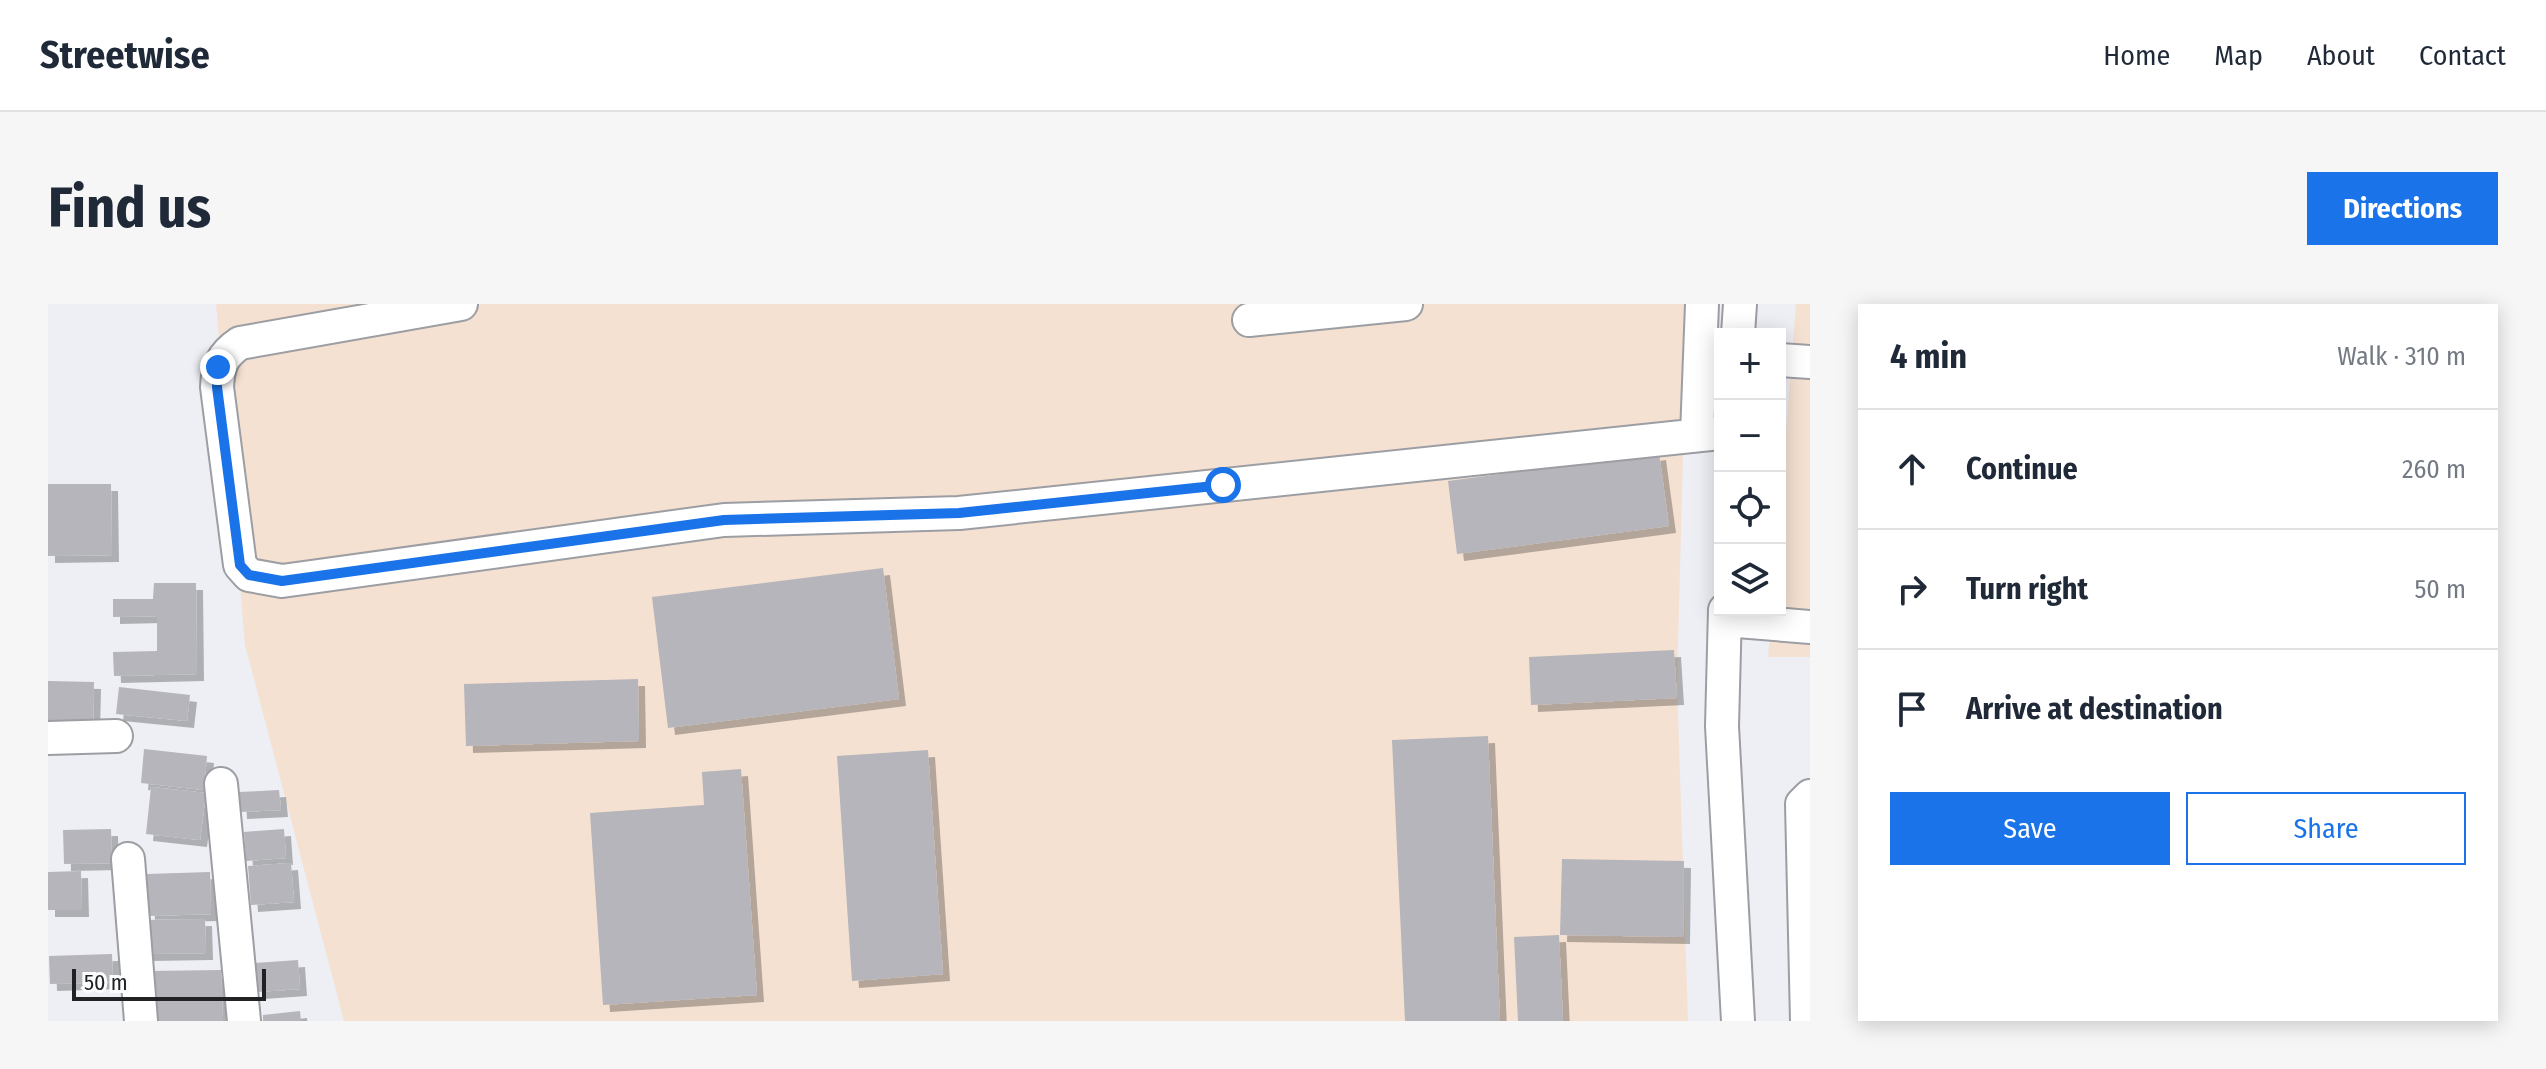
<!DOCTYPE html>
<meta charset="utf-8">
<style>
body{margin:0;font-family:"Fira Sans Condensed",sans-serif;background:#f6f6f7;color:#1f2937}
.controls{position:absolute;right:24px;top:24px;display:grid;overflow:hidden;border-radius:0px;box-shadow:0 4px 20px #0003}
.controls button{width:72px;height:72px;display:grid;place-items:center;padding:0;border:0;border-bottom:2px solid #e0e1e3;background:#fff;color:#1f2937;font:40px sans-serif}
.scale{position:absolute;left:24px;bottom:20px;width:194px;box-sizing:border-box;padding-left:8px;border:4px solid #222224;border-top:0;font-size:22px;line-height:28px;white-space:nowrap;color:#222224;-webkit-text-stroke:6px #fbfcfe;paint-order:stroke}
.stop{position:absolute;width:24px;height:24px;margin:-18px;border:6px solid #1a73e8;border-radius:50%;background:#fff}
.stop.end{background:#1a73e8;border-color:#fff;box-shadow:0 2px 8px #0008}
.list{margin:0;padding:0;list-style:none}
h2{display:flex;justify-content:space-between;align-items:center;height:104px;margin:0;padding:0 32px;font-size:34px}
h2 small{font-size:26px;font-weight:400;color:#747a83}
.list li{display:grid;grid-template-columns:52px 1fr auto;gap:24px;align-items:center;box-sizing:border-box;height:120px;padding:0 32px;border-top:2px solid #e0e1e3}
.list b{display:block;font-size:30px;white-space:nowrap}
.list em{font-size:26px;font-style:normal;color:#747a83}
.actions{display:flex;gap:16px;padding:24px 32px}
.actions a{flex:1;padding:18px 0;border:2px solid #1a73e8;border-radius:0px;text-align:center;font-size:28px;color:#1a73e8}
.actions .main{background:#1a73e8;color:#fff}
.icon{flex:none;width:44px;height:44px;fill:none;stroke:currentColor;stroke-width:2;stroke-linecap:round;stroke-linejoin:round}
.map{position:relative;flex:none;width:1762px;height:717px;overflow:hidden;border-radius:0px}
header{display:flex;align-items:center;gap:48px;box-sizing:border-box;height:112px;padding:0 40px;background:#fff;border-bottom:2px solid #e0e1e3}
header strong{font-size:38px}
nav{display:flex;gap:44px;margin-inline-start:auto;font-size:28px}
.intro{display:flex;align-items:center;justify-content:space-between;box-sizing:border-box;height:192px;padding:0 48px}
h1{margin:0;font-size:56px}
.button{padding:20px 36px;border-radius:0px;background:#1a73e8;color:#fff;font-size:28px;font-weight:700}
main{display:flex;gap:48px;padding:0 48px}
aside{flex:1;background:#fff;border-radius:0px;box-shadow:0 4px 20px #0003}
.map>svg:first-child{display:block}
</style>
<header>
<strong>Streetwise</strong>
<nav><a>Home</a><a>Map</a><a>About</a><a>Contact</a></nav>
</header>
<div class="intro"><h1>Find us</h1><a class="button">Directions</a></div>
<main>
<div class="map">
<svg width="1762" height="717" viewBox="0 0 1762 717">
<defs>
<filter id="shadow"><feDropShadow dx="7" dy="7" stdDeviation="0" flood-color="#0004"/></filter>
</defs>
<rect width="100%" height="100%" fill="#edeff4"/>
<path fill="#f5e1d2" d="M 168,0 L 1639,0 L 1629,379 L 1640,717 L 296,717 L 197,341 Z
M 1748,0 L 1762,0 L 1762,353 L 1720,353 L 1724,306 L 1732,306 L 1732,203 Z"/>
<path fill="#b5b5bb" filter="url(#shadow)" d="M 1611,149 L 1621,222 L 1409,250 L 1400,177 Z
M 0,180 L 63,180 L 64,251 L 0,252 Z
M 835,264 L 851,395 L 620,424 L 604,293 Z
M 106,279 L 148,279 L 149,370 L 66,372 L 65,348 L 109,347 L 109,312 L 65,313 L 65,295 L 105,295 Z
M 1626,346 L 1629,394 L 1483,401 L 1481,353 Z
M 590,375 L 591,437 L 418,442 L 416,380 Z
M 0,377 L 46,378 L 45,423 L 0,422 Z
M 71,383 L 142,391 L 139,417 L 68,410 Z
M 1440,432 L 1452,717 L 1357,717 L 1344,436 Z
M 96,445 L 159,452 L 156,486 L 93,479 Z
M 880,446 L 895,670 L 804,677 L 789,452 Z
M 693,465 L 709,691 L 555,701 L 542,509 L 656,501 L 654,468 Z
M 103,483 L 158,489 L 152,536 L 98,530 Z
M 231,486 L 233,506 L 192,508 L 191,488 Z
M 63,525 L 64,559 L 16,560 L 15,526 Z
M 236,525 L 238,554 L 198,557 L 196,528 Z
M 1514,555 L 1636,557 L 1635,633 L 1512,631 Z
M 243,559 L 246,598 L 203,601 L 200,562 Z
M 33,567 L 34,606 L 0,606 L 0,568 Z
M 162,568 L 163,610 L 100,612 L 99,570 Z
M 157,615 L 158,649 L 96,650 L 96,616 Z
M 1511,631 L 1515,717 L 1470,717 L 1466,633 Z
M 64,650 L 65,678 L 2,680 L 1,652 Z
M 250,656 L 252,685 L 209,688 L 207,659 Z
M 173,666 L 175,717 L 102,717 L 101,667 Z
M 252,707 L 253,717 L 215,717 L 215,711 Z"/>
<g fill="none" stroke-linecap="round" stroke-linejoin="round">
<defs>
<path id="minor" d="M 413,0 L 192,39 C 174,51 170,62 169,83 L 192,261 L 201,271 L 234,277 L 676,216 L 911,209 L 1672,129
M 1201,16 L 1358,0
M 1690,30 L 1692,0
M 1732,56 L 1762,58
M 1649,131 L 1654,0
M 1677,306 L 1674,422 L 1690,717
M 1677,316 L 1762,323
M 0,434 L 68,432
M 173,480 L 196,717
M 80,555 L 93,717
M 1759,717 L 1754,500 L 1762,492"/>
</defs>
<use href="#minor" stroke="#9c9ea3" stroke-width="36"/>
<use href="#minor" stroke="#fff" stroke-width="32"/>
</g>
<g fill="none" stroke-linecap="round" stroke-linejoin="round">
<path stroke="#1a73e8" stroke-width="10" d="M 170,63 L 169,83 L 192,261 L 201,271 L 234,277 L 676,216 L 911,209 L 1175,181"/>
</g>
</svg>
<div class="controls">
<button>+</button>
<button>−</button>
<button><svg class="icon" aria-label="locate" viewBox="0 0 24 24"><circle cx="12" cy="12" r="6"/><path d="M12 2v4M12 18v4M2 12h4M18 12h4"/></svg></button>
<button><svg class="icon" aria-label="layers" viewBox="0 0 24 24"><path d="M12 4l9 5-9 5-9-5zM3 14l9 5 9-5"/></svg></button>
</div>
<div class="scale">50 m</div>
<div class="stop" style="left:1175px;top:181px"></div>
<div class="stop end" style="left:170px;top:63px"></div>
</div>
<aside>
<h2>4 min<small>Walk · 310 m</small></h2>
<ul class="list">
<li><svg class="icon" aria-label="ahead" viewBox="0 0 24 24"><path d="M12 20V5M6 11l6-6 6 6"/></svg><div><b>Continue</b></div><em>260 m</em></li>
<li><svg class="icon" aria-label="right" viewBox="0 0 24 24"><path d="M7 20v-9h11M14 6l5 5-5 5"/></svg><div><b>Turn right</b></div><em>50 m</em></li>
<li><svg class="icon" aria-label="arrive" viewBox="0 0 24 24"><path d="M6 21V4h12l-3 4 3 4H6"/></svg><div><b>Arrive at destination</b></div></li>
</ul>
<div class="actions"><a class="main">Save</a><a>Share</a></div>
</aside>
</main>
